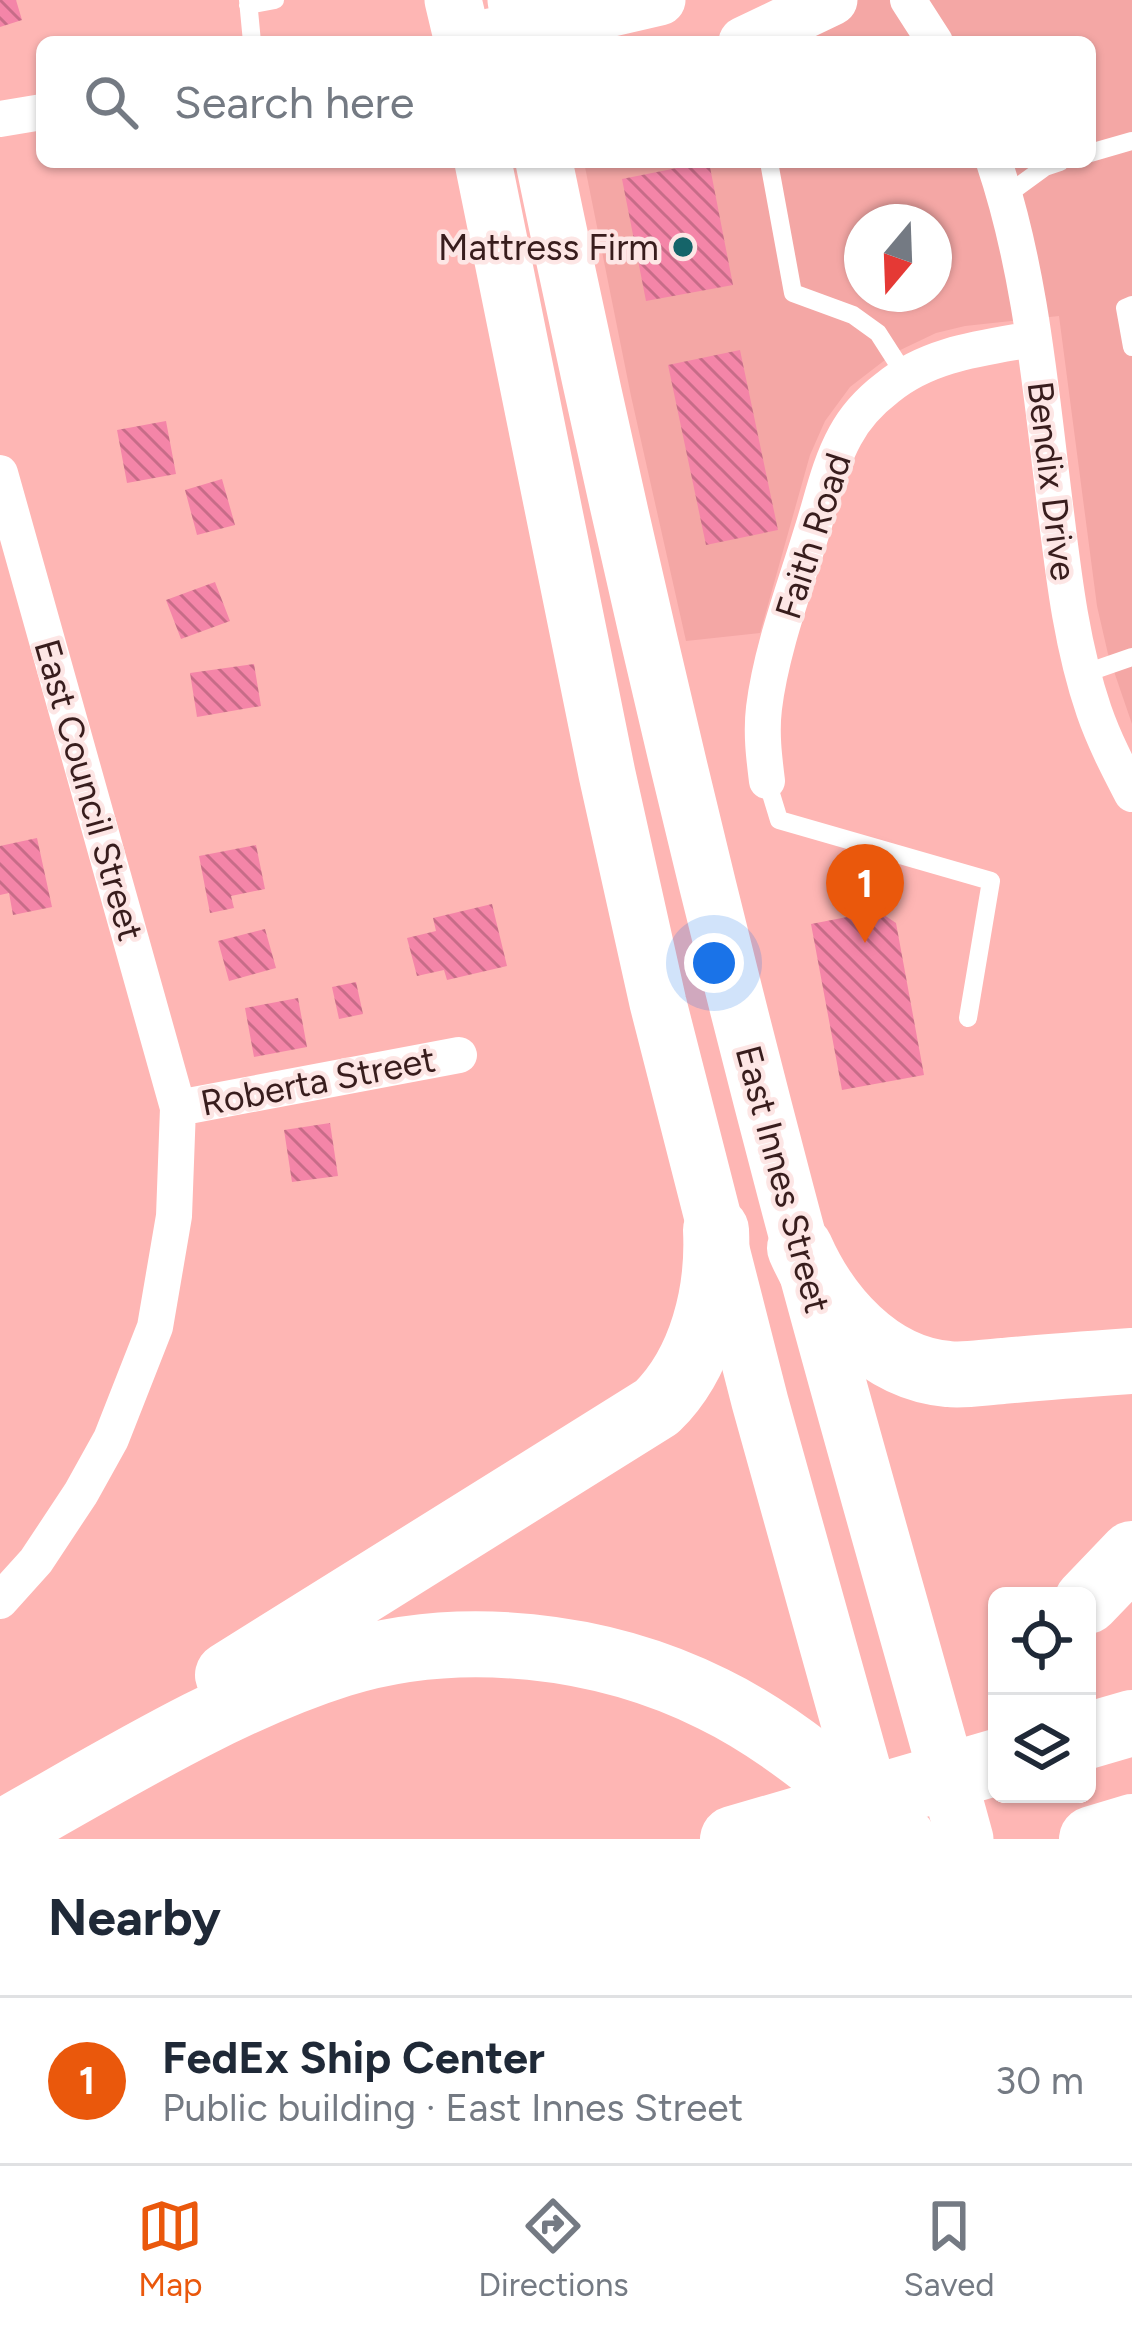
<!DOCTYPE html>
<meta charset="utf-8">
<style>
body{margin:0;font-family:Figtree,sans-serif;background:#f6f6f7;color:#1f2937}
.controls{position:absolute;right:36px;bottom:36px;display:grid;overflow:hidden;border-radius:18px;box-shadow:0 3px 9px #0004}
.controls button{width:108px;height:108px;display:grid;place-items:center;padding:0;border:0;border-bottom:3px solid #e0e1e3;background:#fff;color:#1f2937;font:60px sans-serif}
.compass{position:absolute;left:844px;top:204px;width:108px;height:108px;border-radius:50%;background:#fff;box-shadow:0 3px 9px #0004;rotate:199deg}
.you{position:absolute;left:714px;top:963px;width:42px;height:42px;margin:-30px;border:9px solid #fff;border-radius:50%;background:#1a73e8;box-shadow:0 0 0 18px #1a73e833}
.badge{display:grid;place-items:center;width:78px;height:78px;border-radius:50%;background:#ea580c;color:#fff;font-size:39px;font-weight:700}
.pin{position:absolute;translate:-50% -99px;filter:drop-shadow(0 3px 6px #0008)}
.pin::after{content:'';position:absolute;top:63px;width:42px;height:36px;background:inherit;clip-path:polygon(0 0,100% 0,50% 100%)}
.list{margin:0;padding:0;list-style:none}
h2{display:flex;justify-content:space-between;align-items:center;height:156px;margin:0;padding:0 48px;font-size:51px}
h2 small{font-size:39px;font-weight:400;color:#747a83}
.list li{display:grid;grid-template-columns:78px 1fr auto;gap:36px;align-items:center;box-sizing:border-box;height:168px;padding:0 48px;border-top:3px solid #e0e1e3}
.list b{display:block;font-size:45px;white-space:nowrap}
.list p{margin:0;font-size:39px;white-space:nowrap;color:#747a83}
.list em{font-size:39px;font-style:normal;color:#747a83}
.icon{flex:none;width:66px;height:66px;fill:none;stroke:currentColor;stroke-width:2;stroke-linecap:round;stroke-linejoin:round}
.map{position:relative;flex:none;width:1132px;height:1839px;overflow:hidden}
.search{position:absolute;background:#fff;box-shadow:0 3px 9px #0004;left:36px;right:36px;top:36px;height:132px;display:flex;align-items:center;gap:30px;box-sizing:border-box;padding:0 42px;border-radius:18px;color:#747a83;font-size:45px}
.sheet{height:324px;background:#fff}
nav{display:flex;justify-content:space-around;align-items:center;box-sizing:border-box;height:168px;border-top:3px solid #e0e1e3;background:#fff;font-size:33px;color:#747a83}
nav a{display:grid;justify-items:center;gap:6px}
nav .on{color:#ea580c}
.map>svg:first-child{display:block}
</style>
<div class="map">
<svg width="1132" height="1839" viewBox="0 0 1132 1839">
<defs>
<pattern id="building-back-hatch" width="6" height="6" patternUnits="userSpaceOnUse" patternTransform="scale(3)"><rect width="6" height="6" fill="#f485a8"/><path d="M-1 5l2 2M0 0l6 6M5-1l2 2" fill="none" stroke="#c76c88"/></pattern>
</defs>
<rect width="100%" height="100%" fill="#feb6b4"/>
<path fill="#f4a7a5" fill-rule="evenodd" d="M 849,0 L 1132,0 L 1132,724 L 1108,654 L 1097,606 L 1059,316 L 965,326 L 936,333 L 894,353 L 850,387 L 825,421 L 810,455 L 760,633 L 686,641 L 631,396 L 584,162 L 1090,162 L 1090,42 L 775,42 ZM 862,222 L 934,222 L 934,294 L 862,294 Z"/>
<path fill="url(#building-back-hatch)" d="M 0,0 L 16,0 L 22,20 L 0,27 Z
M 707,162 L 709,162 L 733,285 L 646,301 L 622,179 Z
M 740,350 L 778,530 L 706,545 L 668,365 Z
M 166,421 L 176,474 L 127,483 L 117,430 Z
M 222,479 L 235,525 L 197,535 L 185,490 Z
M 215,582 L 230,621 L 181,639 L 166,600 Z
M 254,664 L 261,706 L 197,717 L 190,673 Z
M 37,838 L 52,907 L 13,915 L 9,893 L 0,895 L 0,846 Z
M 256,845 L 265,889 L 231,896 L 234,908 L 210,913 L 199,856 Z
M 492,904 L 507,966 L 447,980 L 444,970 L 417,976 L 407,938 L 436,931 L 433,918 Z
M 878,911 L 896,923 L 924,1075 L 842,1090 L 811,924 Z
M 265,929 L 276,968 L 229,981 L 218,941 Z
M 356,982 L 363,1014 L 339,1019 L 332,987 Z
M 298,998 L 307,1047 L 254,1057 L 245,1008 Z
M 330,1123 L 338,1176 L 292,1182 L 284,1130 Z"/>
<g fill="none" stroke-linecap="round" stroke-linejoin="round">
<path stroke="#fff" stroke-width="18" d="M 248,0 L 252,42
M 248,5 L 275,0
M 1090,153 L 1132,141
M 769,162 L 793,293 L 853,315 L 878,333 L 905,375
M 1005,196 L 1045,167 L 1060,162
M 1132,305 L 1125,308 L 1132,347
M 1083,674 L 1132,657
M 767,781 L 779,820 L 991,881 L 968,1018"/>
<path stroke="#fff" stroke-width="36" d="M 908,0 L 935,42
M 0,119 L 42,112
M 994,162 C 1032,275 1041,396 1056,513 C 1064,579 1072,647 1094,711 C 1104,740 1118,767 1132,794
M 0,473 L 178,1108 L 174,1216 L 155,1327 L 111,1439 L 81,1493 L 36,1561 L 0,1601
M 767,781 C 764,757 761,733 764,708 C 771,650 795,587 812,531 C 822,500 829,465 845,436 C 855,417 870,401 887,388 C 928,354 982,348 1033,339
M 178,1108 L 459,1055"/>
<path stroke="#fff" stroke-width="51" d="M 487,40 L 490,34 L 565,22 L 660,0
M 744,42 L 832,0"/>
<path stroke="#fff" stroke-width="57" d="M 453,0 L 463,42
M 516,0 L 523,42
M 483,162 L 607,774 L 658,1003 L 760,1402 L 879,1829
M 544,162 C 616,508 696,852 786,1193 C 843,1409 906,1624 965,1839"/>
<path stroke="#fff" stroke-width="66" d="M 800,1248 C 826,1307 878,1368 948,1374 C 965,1376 985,1372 1003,1371 C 1046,1367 1089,1364 1132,1361
M 1087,1601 L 1132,1554
M 228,1675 L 657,1407 C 702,1363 719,1292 716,1230
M 1087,1736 L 1132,1723
M 0,1834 C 106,1775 226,1700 341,1664 C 460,1627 603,1644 713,1699 C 783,1733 845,1788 903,1839
M 733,1839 L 997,1762
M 1092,1839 L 1132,1827"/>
</g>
<circle fill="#156469" stroke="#fde6e5" stroke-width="4.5" cx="683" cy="247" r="12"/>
<g text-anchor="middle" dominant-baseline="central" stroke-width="9" stroke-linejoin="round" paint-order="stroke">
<g font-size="36" fill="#381d1d" stroke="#fde6e5" text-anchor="end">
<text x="659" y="247">Mattress Firm</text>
</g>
<g font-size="36" fill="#381d1d" stroke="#fde6e5">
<text transform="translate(1052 481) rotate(83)">Bendix Drive</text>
<text transform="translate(813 536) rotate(-72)">Faith Road</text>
<text transform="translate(89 790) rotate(74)">East Council Street</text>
<text transform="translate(318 1081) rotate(-11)">Roberta Street</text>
<text transform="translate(783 1179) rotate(75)">East Innes Street</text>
</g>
</g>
</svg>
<div class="controls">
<button><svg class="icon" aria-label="locate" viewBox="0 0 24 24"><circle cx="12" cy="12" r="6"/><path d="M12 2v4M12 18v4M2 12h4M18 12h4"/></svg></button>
<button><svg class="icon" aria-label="layers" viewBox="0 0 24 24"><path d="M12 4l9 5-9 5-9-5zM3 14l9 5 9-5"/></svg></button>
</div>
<svg class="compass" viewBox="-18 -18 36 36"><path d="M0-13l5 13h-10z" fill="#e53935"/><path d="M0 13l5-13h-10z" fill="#747a83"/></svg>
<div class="you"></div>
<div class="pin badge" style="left:865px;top:943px">1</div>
<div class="search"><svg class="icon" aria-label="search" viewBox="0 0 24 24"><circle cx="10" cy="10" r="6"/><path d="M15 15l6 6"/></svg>Search here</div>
</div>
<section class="sheet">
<h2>Nearby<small></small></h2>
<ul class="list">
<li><span class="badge">1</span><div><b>FedEx Ship Center</b><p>Public building · East Innes Street</p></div><em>30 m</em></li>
</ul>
</section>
<nav>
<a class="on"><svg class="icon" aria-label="map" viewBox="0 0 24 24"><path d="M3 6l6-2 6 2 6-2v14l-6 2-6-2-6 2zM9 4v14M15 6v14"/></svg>Map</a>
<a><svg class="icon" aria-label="directions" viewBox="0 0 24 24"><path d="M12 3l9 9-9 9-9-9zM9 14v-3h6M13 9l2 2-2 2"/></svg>Directions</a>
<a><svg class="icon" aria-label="saved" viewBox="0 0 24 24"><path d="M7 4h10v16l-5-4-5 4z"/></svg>Saved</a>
</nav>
